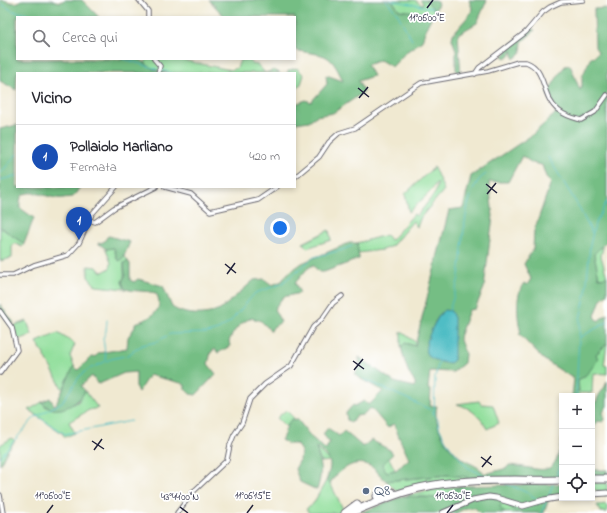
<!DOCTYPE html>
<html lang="it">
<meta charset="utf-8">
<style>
body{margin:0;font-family:"Indie Flower",sans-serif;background:#f2f2f3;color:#2b2b33}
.controls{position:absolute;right:12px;bottom:12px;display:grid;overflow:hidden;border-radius:0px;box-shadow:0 2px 6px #0003}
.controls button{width:36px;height:36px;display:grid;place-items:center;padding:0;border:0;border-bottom:1px solid #e1e1e2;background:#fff;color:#2b2b33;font:20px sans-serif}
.you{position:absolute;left:280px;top:228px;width:14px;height:14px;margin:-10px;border:3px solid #fff;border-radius:50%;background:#1a73e8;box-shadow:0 0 0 6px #1a73e833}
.badge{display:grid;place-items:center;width:26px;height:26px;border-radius:50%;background:#db2777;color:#fff;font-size:13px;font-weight:700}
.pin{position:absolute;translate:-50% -33px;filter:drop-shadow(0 1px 2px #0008)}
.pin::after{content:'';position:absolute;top:21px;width:14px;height:12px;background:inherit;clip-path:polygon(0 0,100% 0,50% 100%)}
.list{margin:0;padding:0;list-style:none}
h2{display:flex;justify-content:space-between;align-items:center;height:52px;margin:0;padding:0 16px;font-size:17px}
h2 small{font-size:13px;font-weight:400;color:#7c7c81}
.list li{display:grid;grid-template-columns:26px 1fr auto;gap:12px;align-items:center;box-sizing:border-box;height:64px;padding:0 16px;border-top:1px solid #e1e1e2}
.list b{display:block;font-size:15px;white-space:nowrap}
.list p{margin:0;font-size:13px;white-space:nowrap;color:#7c7c81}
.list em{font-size:13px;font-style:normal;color:#7c7c81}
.icon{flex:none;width:22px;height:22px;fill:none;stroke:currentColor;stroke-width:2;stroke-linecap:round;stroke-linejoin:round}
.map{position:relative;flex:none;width:607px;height:513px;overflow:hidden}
.search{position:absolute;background:#fff;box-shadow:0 2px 6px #0003;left:16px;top:16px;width:280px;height:44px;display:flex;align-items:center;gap:10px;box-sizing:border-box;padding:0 14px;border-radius:0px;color:#7c7c81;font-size:15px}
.panel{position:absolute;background:#fff;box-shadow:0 2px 6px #0003;left:16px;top:72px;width:280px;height:116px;border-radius:0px}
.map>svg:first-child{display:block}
</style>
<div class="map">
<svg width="607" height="513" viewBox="0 0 607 513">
<rect width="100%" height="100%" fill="#fff"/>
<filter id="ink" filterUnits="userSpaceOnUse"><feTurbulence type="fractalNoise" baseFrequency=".025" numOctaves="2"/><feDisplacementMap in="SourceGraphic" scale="8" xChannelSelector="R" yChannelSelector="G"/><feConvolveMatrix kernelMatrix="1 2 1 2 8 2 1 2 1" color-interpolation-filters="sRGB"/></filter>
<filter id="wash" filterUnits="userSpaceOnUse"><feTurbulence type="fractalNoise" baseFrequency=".012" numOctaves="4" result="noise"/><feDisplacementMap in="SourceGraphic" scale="16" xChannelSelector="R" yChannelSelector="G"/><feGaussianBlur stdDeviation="0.9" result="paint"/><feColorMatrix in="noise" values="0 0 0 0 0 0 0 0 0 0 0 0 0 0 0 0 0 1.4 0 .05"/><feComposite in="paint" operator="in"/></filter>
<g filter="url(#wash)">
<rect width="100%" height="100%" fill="#f0e9d1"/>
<path fill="#92df9c" stroke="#5a806c" d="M 392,0 L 415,0 L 422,5 L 423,3 L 420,0 L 426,0 L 435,11 L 433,14 L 399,10 Z
M 147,59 L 177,59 L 231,70 L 237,68 L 240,60 L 250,60 L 252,64 L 258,65 L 265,73 L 274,70 L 280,73 L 166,73 L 153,69 L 145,63 Z
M 297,68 L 304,75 L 301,84 L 295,89 L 295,73 L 287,73 L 289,70 Z
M 434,167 L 444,190 L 421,217 L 417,227 L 413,221 L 392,246 L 382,250 L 358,253 L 357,243 L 386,235 L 391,240 L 414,214 L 417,216 L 435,193 L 438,183 L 436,183 L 431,191 L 409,212 L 405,194 Z
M 0,227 L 24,244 L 22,247 L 15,243 L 12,247 L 12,258 L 0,261 Z
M 329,230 L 331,240 L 307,248 L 303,243 Z
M 603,247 L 601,256 L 607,277 L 599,278 L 594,254 L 598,249 Z
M 114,248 L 117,259 L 122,260 L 124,256 L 128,261 L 124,263 C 123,270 126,275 122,282 L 125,289 L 96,286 L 88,277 L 88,266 L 97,267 L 100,271 L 103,272 L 110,268 L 111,263 L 106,249 Z
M 27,321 L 32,335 L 18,340 L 13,326 Z
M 401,331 L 415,342 L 415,346 L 405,343 L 401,347 Z
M 58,333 L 75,344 L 70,356 L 74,366 L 63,390 L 37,342 Z
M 607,344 L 604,365 L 607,366 L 607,374 L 593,373 L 592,393 L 579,393 L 578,396 L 576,396 L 576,392 L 579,391 L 577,380 L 584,377 L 596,354 Z
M 85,391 L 98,408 L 89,410 L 69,422 L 75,433 L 65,437 L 62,433 L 29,410 L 42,402 L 46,407 L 74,404 L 78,402 Z
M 479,401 L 481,404 L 493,405 L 499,423 L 487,429 C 480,416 471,408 457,404 Z
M 286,410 L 295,419 L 288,423 L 286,427 L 277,418 Z
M 12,438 L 15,441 L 7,451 L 0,465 L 0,445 Z
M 315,447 L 330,461 L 321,462 Z
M 389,458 L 395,470 L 387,472 L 382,465 Z
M 448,475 L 468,477 L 468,482 L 397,491 L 386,481 Z
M 326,481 L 330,483 L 345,513 L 309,513 L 306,509 L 313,504 Z
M 592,483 L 607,483 L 607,493 L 592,489 Z
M 461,486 L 440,498 L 403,496 L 436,489 Z
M 503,500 L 516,513 L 505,513 L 499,507 Z
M 607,504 L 607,512 L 600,512 L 597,505 Z"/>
<path fill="#75be84" stroke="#4c7060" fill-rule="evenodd" d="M 0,0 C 8,0 14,6 22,0 L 51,0 L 60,2 L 65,0 L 82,0 L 99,17 L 17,17 L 17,59 L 140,59 L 153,69 L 166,73 L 17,73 L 16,90 L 0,81 Z
M 209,0 L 392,0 L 399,10 L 433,14 L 426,28 L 422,41 L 406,52 L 392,67 L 380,60 L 367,65 L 373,76 L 358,81 L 364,92 L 333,113 L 316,116 L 309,121 L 295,123 L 295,104 L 306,100 L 311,102 L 327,84 L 326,75 L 343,81 C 329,49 324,57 295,50 L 295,17 L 225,17 Z
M 426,0 L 436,0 L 438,4 L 435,11 Z
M 469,0 L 487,0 L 477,23 L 458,34 L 461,76 L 456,70 L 456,50 L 452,39 L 453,34 L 471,13 L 472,8 Z
M 607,8 L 607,241 L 594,254 L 599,278 L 607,277 L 607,294 L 601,299 L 595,316 L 598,321 L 607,314 L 607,344 L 596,354 L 598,359 C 592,368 588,375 578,380 L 579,391 L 576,392 L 576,396 L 572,396 L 574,379 L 543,359 L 519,334 L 521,333 C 517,319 515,294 524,283 L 527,285 L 531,279 L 524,264 L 533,249 L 534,231 L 551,182 L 546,177 L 542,165 L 532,163 L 522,156 L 508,182 L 489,182 L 493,216 L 490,239 L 484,288 L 475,309 L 469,310 L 459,337 L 465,354 L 464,363 L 453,372 L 430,371 L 428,389 L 431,390 L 430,406 L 437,406 C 432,425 448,450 464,460 C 471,464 480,467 485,474 L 507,468 L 509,465 C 543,468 555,482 562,438 L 562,480 L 468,482 L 467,477 L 448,475 L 386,481 C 381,477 375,468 370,466 C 353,458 339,471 330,483 L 326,481 C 332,464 333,458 316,447 C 320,465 323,472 317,490 L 300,482 L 295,469 L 300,460 L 301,451 L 296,444 L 288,444 L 281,440 C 286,433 285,425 292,419 L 298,420 L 311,437 L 326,450 L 329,442 L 323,434 L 328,428 L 339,436 L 344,431 L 363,447 L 371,440 L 390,450 L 393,454 L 382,465 L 387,472 L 396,470 L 409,459 C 404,448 398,437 395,425 L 393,424 L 388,428 L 371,408 L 362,415 L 356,416 L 351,423 L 347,420 L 346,413 L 353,405 L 355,406 L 364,401 L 369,405 L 383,391 L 361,379 L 355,374 L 360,365 L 359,357 L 394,382 L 415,387 L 415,382 C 407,374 404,358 401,347 L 405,343 L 415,346 L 449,210 L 463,208 L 471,176 L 532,135 L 555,114 L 556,109 L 547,93 C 554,84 558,74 565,66 L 570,65 L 580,90 L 582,85 L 582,77 L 591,57 L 595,56 L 598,52 L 595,47 L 594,9 ZM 440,314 L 453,347 L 454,360 L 426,346 L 435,322 Z
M 530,28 L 535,30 L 522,42 L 521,53 L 514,59 L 512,50 L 510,56 L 505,58 L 503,56 L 507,51 L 505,50 Z
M 17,125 L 17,187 L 80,187 L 73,197 C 68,197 62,199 57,198 C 44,197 17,182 20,208 L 34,218 L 24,244 L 0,227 L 0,129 Z
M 109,236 L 130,242 L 124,256 L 120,261 L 117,259 L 114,248 L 106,249 L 98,243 L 104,242 L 107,237 Z
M 349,243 L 357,243 L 359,259 L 324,272 L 319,272 L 313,265 L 307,269 L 295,283 L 300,293 L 283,297 L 274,309 L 281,322 L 273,327 L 271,331 L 261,321 L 252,318 C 240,322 234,330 229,341 L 230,346 L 218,353 L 215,349 L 211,352 L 208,364 L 216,374 L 196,395 L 190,394 L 185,389 L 185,385 L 181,383 L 149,375 L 138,392 L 136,388 L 136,372 L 124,373 L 99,384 L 97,383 L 92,376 L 81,386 L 85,391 C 78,405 54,418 42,402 L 50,398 L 55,406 L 74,366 L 78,370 L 90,358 L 96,356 L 99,353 L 127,348 L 128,337 L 135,327 L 135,323 C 149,319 166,311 156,293 C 145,290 135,292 125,289 L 122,282 L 125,276 L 124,263 L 128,261 L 130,264 L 130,280 L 134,282 L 138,279 L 163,286 L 172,307 C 185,316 205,316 220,310 L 254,280 L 264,279 L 272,285 L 282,281 L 287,274 L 302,263 Z
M 0,304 L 14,323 L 10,325 L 0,311 Z
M 607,381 L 607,406 L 603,412 L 605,420 L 603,422 L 598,421 L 592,429 L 592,404 L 597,401 C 598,393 605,390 607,381 Z
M 592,470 L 607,470 L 607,479 L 592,479 Z
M 562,484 L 562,497 L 549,499 L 544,513 L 516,513 L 503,500 L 500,507 L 505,513 L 480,513 L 475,508 L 466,508 L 456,513 L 360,513 L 403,496 L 440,498 L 461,486 Z"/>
<path fill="#4fbdc5" stroke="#387080" d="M 444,310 L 451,311 L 454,318 L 454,360 L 449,364 C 442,362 430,360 426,353 C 423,344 437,316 444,310 Z"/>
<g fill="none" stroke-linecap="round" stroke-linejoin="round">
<path stroke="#4fbdc5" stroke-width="1" d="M 386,0 L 397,13 L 412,40
M 390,0 L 432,8
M 0,3 L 13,11 L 45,17
M 124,59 L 157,69
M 161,70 L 172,73
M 548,157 L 577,204 L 592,233
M 0,174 L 17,154
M 0,180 L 17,176
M 449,311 C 452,301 456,291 458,281 C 464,254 461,187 486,174
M 579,338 L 607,322
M 106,360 L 103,338 L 106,331 L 107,320
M 364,379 L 429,409 L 438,419 L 439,427 L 446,441 L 467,467 L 487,477
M 576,396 L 580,319 L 586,293 L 590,245 L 595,224 L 607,201
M 434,414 L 435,378 L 439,361
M 37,416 L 65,434 L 131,421
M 0,457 L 34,418 L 62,402 L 80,376 L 87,370 L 111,359 L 128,355 L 142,345 L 156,342 L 170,334 L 207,333 L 218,330 L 230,322 L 255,293 L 281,284 L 314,257 L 342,250 L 352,246
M 556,477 L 562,459
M 505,483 L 528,493 L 538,500
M 548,498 L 553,484
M 541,513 L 546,502"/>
</g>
</g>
<g filter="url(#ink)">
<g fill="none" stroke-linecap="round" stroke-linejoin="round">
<defs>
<path id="street" d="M 139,0 L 148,11 L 148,17
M 154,59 L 160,66 L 158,73
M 475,74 L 479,68 L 526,32 L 543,12 L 550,7 L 561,2 L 583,0
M 295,177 L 319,157 L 329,142 L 339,133 L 355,128 L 421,83 L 488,71 L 518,62 L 526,62 C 547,69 541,97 558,110 C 564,115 573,118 581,120 L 595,112 L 607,95
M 165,187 L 191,194 L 210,211 L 258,200 L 277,187
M 89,220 L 95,222 L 114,208 L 156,187
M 0,275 L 13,275 L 34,265 L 68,255 L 79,243 L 92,214 L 116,187
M 0,311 L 12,328 L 17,350 L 0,373
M 0,495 L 3,513
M 177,513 L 193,492 L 227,460 L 230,445 L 234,435 L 242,423 L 250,399 L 265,384 L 291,366 L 313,327 L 322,319 L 333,303 L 342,296"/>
<path id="secondary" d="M 592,494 L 607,493
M 443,513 L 473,500 L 489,497 L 496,498 L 523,506 L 544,500 L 562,497"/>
<path id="highway" d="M 592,479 L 607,479
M 377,496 L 392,492
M 345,513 L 357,504
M 350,513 C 372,504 395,493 419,488 C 465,477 515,481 562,480"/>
</defs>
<use href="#street" stroke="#6a6870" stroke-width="5.5"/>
<use href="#secondary" stroke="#6a6870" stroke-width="7"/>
<use href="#highway" stroke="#6a6870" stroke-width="9"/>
<use href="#street" stroke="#fff" stroke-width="3.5"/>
<use href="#secondary" stroke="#fff" stroke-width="5"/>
<use href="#highway" stroke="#fff" stroke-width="7"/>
</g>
</g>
<path fill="none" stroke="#22223b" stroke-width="1.5" d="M 427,8 L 433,0M 358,88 L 369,97M 359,98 L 368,87M 486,184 L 497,193M 487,194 L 496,183M 225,264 L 236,273M 227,274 L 235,263M 353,361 L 364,369M 354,370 L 363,359M 92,441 L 104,449M 94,450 L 102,439M 481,457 L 492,465M 482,467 L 491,456M 180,507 L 188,513M 47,513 L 53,505M 247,513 L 253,505M 447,513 L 453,505"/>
<circle fill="#5c6f8a" stroke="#fff" stroke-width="1.5" cx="366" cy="491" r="4"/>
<g text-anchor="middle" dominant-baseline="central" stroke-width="3.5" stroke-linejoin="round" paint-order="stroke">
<g font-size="16" fill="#4e5e75" stroke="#fff" text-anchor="start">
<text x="374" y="491">Q8</text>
</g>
</g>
<g font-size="10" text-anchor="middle" fill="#22223b" stroke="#fff" stroke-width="3.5" stroke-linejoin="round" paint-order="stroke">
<text x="427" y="21">11°06'00"E</text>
<text x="53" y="499">11°06'00"E</text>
<text x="253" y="499">11°06'15"E</text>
<text x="453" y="499">11°06'30"E</text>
<text x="180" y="500">43°44'00"N</text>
</g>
</svg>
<div class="controls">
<button>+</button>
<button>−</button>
<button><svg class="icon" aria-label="locate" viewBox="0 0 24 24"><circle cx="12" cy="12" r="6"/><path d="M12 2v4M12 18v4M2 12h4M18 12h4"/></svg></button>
</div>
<div class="you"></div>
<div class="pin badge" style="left:79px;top:240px;background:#1a4fb4">1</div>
<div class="search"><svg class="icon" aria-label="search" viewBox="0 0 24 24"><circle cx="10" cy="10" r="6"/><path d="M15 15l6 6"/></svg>Cerca qui</div>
<section class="panel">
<h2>Vicino<small></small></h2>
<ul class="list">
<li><span class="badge" style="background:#1a4fb4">1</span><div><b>Pollaiolo Marliano</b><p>Fermata</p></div><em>420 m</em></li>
</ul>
</section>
</div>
